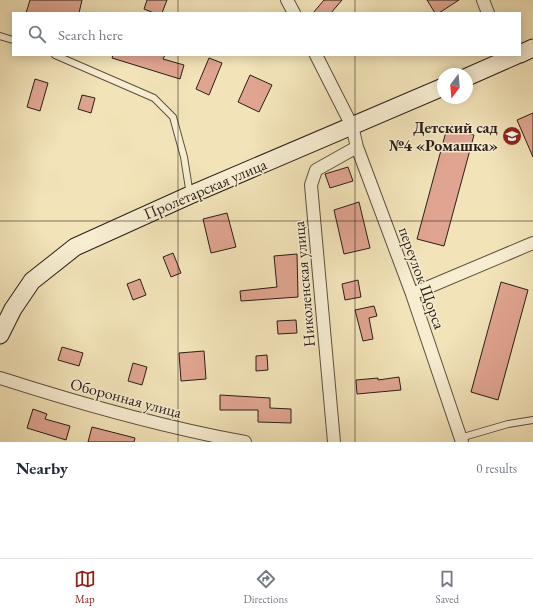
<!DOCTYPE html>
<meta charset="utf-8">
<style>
body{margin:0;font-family:"EB Garamond",serif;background:#f6f6f7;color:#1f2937}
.compass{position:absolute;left:437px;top:68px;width:36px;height:36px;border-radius:50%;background:#fff;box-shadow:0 2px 10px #0003;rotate:196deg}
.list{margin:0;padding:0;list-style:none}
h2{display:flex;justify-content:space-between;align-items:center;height:52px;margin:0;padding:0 16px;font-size:17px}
h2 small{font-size:13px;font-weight:400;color:#747a83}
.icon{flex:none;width:22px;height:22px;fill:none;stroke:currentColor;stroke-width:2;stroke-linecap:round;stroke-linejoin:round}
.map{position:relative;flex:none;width:533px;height:442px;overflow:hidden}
.search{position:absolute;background:#fff;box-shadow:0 2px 10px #0003;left:12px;right:12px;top:12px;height:44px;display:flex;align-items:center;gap:10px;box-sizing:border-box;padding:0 14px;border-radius:0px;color:#747a83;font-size:15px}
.sheet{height:116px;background:#fff}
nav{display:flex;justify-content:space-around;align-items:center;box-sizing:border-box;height:56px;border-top:1px solid #e0e1e3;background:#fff;font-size:11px;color:#747a83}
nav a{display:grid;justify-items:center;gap:2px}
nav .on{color:#8f2418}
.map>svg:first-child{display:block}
</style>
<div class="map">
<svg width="533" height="442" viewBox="0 0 533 442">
<rect width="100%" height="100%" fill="#f2e3b8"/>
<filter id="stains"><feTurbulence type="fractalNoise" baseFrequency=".005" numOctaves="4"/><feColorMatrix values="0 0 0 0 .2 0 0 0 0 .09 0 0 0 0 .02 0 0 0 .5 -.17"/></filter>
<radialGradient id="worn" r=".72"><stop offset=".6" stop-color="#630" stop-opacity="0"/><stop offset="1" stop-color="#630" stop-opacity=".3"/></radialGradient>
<path fill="#e0a590" stroke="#2a1e17" d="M 30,0 L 82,0 L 79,13 L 26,13 Z
M 147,0 L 167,0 L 162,13 L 154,13 L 144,9 Z
M 324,0 L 342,0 L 331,13 L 313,13 Z
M 427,0 L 459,0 L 439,13 L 435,13 Z
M 113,55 L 165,55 L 163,59 L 184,65 L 180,79 L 112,58 Z
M 209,58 L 222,63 L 209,95 L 196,89 Z
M 250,75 L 272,85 L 259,112 L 238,102 Z
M 35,79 L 48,83 L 40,111 L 27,107 Z
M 82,95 L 95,98 L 91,113 L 78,109 Z
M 533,113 L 533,157 L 517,120 Z
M 447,128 L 474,135 L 444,246 L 417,239 Z
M 348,167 L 353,181 L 330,188 L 325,174 Z
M 359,202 L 370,248 L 344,254 L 334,210 Z
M 227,213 L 236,247 L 211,253 L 203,219 Z
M 173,253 L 181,273 L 171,277 L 163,257 Z
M 297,254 L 298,297 L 241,301 L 240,291 L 277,287 L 274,256 Z
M 140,279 L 146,295 L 133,300 L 127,284 Z
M 358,280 L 361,297 L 345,300 L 342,284 Z
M 501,282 L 528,290 L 498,400 L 471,392 Z
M 374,306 L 377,316 L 369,318 L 373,339 L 363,341 L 355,310 Z
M 296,320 L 297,333 L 278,334 L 277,321 Z
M 62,347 L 83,353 L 79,366 L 58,360 Z
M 204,351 L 206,379 L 181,381 L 179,353 Z
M 267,355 L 268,370 L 256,371 L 256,356 Z
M 133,363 L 147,367 L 142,385 L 128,381 Z
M 399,377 L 401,390 L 357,394 L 356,380 L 378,378 L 378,380 Z
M 220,395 L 270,398 L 270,408 L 291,409 L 291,423 L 258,422 L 258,410 L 220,410 Z
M 33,409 L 47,414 L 45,419 L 70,426 L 66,440 L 27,428 Z
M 92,427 L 135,438 L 134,442 L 88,442 Z"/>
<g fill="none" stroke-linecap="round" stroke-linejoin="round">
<defs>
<path id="lane" d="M 0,36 L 13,40
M 55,55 L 154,98 L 173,117 L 184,157 L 190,195
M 460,438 L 508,424 L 533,420"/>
<path id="street" d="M 287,0 L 294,13
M 483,0 L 488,13
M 316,55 L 352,126 L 357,147 L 412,294 L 462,442
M 412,294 L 533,243
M 0,378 C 81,404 161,427 245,442
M 334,442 L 311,185 L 316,170 L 357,147"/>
<path id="secondary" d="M 520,54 L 533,48
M 467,77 L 517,55
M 0,335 L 13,309 L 32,281 L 75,247 L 190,195 L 443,87"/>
</defs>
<use href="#lane" stroke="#5c4f3f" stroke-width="8"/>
<use href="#street" stroke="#5c4f3f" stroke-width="14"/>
<use href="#secondary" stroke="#2a1e17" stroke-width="19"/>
<use href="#lane" stroke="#f7edd1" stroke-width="6"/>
<use href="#street" stroke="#f7edd1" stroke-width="12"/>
<use href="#secondary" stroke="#f7edd1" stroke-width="17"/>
</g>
<path fill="none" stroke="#2a1e17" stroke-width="1" stroke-opacity="0.55" d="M 178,0 L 178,13M 355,0 L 355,13M 178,55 L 178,442M 355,55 L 355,442M 0,221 L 533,221"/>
<defs>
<symbol id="school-disc" viewBox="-11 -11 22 22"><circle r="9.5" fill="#8f2418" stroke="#f7edd1"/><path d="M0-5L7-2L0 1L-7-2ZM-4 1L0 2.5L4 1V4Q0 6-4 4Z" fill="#fff"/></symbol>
</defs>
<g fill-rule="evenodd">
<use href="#school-disc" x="501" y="125" width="22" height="22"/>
</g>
<g text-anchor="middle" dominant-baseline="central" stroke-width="3" stroke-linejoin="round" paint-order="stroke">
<g font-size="16" font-weight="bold" fill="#2a1e17" stroke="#f7edd1" text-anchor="end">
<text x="498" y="127">Детский сад<tspan x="498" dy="18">№4 «Ромашка»</tspan></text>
</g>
<g font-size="16" fill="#2a1e17" stroke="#f7edd1">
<text transform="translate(205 189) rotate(-23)">Пролетарская улица</text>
<text transform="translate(422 278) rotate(70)">переулок Щорса</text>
<text transform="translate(304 284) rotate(-95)">Николенская улица</text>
<text transform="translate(126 398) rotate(15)">Оборонная улица</text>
</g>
</g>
<rect width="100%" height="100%" filter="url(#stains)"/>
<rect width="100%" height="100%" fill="url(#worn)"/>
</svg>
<svg class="compass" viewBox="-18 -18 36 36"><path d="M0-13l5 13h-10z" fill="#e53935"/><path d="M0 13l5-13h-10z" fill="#747a83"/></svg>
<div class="search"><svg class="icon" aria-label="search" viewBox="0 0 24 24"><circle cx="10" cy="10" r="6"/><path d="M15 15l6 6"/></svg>Search here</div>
</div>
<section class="sheet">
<h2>Nearby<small>0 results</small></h2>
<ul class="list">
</ul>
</section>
<nav>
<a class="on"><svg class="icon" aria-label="map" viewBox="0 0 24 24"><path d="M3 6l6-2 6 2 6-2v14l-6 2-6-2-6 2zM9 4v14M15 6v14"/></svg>Map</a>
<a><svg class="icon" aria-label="directions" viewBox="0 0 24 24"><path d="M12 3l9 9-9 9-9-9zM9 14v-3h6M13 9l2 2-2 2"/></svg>Directions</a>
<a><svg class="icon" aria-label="saved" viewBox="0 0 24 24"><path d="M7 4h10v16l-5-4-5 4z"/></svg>Saved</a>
</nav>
